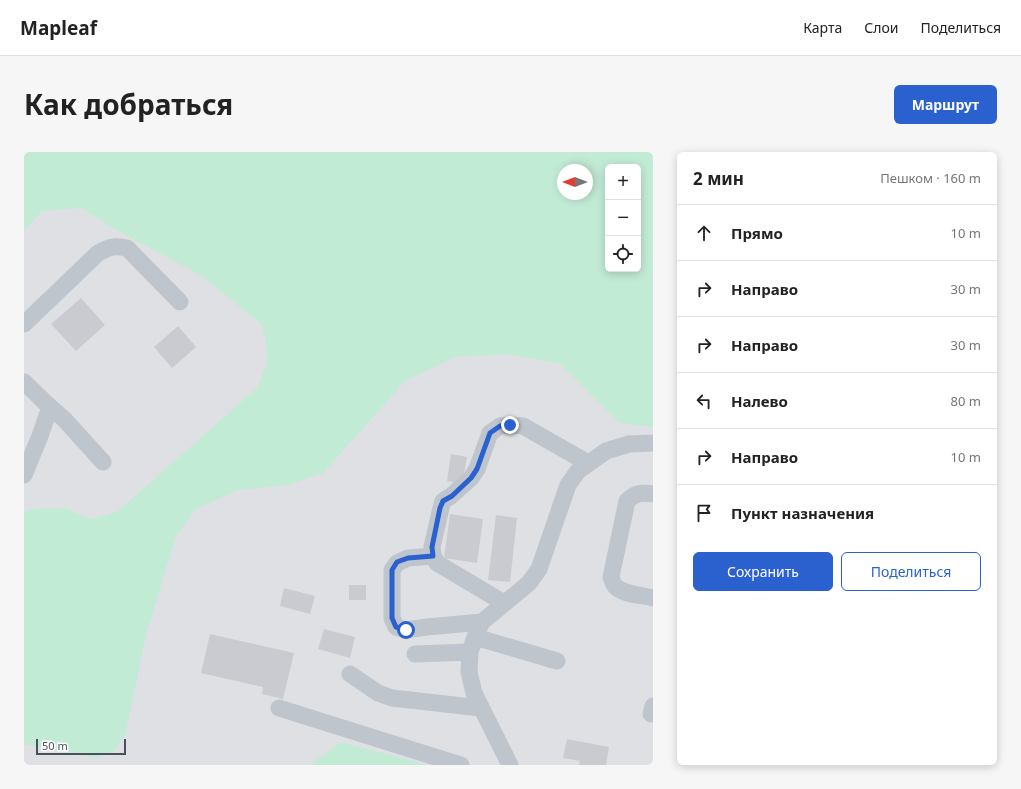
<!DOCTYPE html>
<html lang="ru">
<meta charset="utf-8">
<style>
body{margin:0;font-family:"Noto Sans",sans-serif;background:#f6f6f6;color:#222}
.controls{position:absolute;right:12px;top:12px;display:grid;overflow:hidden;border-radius:6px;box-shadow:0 2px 10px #0003}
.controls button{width:36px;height:36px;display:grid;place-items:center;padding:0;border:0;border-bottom:1px solid #e0e0e0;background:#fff;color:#222;font:20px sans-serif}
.compass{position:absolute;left:533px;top:12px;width:36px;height:36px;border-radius:50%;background:#fff;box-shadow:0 2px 10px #0003;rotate:270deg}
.scale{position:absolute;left:12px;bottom:10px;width:90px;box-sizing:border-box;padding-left:4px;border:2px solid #49505b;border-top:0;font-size:11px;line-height:14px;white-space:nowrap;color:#49505b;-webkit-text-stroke:3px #fff;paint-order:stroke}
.stop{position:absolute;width:12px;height:12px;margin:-9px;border:3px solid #2b60cf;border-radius:50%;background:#fff}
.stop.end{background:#2b60cf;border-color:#fff;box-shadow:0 1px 4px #0008}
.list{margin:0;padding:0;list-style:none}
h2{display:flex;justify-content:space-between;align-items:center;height:52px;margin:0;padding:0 16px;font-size:17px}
h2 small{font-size:13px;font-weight:400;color:#767676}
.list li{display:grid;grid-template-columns:26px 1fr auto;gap:12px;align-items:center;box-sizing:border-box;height:56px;padding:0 16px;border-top:1px solid #e0e0e0}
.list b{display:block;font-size:15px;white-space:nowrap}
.list em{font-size:13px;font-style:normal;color:#767676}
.actions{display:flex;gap:8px;padding:12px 16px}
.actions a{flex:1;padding:9px 0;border:1px solid #2b60cf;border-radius:6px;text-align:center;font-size:14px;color:#2b60cf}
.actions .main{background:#2b60cf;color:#fff}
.icon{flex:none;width:22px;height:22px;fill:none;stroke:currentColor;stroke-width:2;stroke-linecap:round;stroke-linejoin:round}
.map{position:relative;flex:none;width:629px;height:613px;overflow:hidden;border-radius:6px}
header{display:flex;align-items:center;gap:24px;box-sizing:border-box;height:56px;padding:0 20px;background:#fff;border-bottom:1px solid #e0e0e0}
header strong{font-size:19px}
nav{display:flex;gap:22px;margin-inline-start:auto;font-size:14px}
.intro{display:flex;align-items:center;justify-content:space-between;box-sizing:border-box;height:96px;padding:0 24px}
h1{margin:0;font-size:28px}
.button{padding:10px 18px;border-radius:6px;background:#2b60cf;color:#fff;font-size:14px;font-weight:700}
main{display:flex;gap:24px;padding:0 24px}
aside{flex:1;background:#fff;border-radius:6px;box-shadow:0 2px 10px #0003}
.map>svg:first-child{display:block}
</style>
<header>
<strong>Mapleaf</strong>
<nav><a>Карта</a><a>Слои</a><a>Поделиться</a></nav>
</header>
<div class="intro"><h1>Как добраться</h1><a class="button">Маршрут</a></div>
<main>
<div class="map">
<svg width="629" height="613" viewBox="0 0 629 613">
<rect width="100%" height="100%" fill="#f1efef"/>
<path fill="#dee0e3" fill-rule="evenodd" d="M 0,0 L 629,0 L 629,613 L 0,613 ZM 584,15 L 614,15 L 614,117 L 584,117 ZM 539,18 L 563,18 L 563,42 L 539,42 Z"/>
<path fill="#c2ebd6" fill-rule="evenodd" d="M 0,0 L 629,0 L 629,275 L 596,271 L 535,211 L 484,202 L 431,205 L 381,229 L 299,321 L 264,333 L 214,338 L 172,357 L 152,384 L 122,483 L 102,579 L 91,599 L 72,606 L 0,592 L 0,360 L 7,357 L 41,356 L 67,367 L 93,360 L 234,235 L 243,210 L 242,190 L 238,173 L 209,149 L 175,122 L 101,83 L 57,56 L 18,59 L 0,79 ZM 584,15 L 614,15 L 614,117 L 584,117 ZM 539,18 L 563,18 L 563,42 L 539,42 Z
M 317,590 L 404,613 L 287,613 L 288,611 Z"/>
<path fill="#c9cbd1" d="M 57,146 L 81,173 L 52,199 L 27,172 Z
M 154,174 L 172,195 L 148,216 L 130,195 Z
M 427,302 L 443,305 L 438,332 L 423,329 Z
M 426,362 L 459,367 L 453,411 L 420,406 Z
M 472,363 L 493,366 L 486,430 L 464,428 Z
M 325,433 L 342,433 L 342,448 L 325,448 Z
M 260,436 L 291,444 L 286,462 L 256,454 Z
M 300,477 L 331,485 L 326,506 L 294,497 Z
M 186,482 L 270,501 L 259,547 L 238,542 L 239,535 L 177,521 Z
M 543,587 L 585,595 L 582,613 L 555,613 L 556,609 L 539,606 Z"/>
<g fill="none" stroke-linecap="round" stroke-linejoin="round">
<path stroke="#bfc5cd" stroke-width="17" d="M 0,172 L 74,101 C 86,95 90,93 103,96 L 156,150
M 0,230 L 26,255 L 16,284 L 0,323
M 26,255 L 40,267 L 79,310
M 629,342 C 618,340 611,341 603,349 L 587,425 C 588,428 589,432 591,434 C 599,443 618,443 629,446
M 409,404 L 384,406 L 373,411 L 368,418 L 368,466 L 372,475 L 382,478 L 403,475 L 458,470
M 480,451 L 413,411 L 409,404 L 408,395 L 417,356 L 419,349 L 427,344 L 447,326 L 453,317 L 466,281 L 476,274 L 486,273 L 499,274 L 564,311
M 451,485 L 533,509
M 391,502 L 446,500
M 326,522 L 354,541 L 368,546 L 457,556
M 255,556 L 437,613
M 627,562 L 629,554
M 486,613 L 450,541 L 445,520 L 446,500 L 451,485 L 458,470 L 505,431 L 515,417 L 544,333 L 554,319 L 582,299 L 605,292 L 629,291"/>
</g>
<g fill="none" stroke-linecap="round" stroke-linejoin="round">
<path stroke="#2b60cf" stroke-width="5" d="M 382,478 L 372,475 L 368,466 L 368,418 L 373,410 L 384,406 L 409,404 L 408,395 L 416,356 L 419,349 L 428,344 L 447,326 L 453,317 L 466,281 L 476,274 L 486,273"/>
</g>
</svg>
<div class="controls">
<button>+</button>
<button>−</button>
<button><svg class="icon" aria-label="locate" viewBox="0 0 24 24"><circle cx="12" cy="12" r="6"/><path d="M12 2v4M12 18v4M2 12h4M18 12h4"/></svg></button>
</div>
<svg class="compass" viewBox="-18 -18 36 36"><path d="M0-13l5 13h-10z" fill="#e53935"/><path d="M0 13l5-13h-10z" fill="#767676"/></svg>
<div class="scale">50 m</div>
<div class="stop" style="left:382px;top:478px"></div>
<div class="stop end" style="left:486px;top:273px"></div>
</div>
<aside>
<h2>2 мин<small>Пешком · 160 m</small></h2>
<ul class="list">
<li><svg class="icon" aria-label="ahead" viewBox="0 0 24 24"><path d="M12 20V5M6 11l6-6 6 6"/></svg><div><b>Прямо</b></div><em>10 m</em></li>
<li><svg class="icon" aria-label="right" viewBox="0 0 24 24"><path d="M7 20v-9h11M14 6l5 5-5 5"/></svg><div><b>Направо</b></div><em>30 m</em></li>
<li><svg class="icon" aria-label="right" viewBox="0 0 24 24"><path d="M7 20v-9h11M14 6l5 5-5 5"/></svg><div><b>Направо</b></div><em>30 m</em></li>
<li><svg class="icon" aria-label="left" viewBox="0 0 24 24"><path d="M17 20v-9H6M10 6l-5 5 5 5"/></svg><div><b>Налево</b></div><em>80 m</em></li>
<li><svg class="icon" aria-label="right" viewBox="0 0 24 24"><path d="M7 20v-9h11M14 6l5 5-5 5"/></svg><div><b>Направо</b></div><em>10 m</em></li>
<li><svg class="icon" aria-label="arrive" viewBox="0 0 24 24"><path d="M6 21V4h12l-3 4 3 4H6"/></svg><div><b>Пункт назначения</b></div></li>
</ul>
<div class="actions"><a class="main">Сохранить</a><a>Поделиться</a></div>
</aside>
</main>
